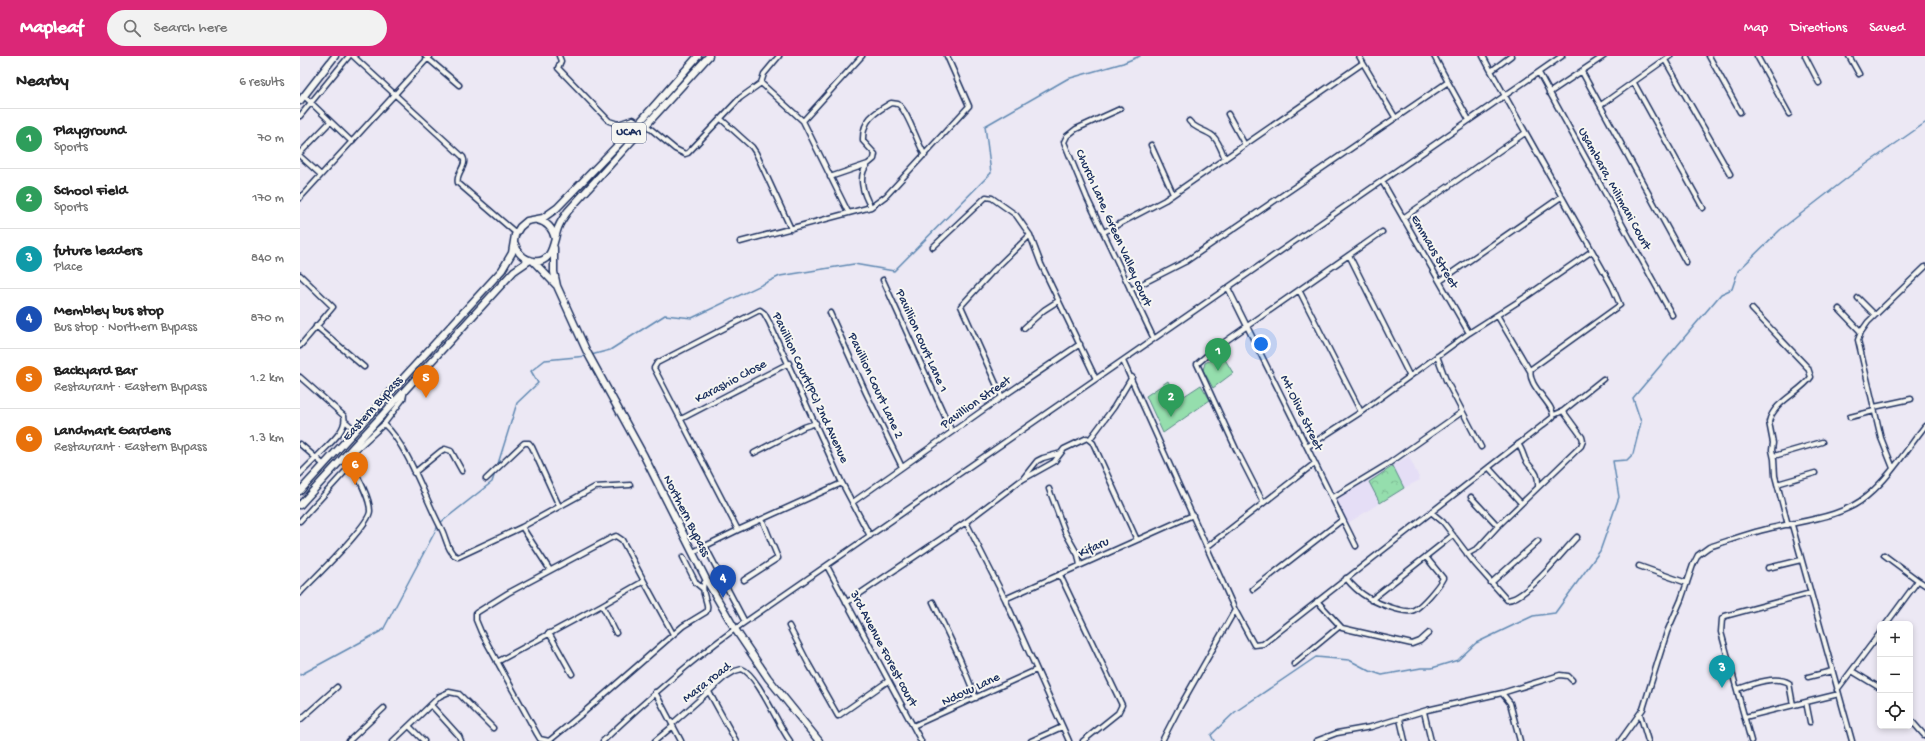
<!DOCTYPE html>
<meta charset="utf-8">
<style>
body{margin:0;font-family:"Gochi Hand",sans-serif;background:#f2f2f2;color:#222}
.controls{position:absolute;right:12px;bottom:12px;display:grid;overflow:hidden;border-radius:6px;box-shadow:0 2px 6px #0003}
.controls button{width:36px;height:36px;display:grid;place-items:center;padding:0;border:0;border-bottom:1px solid #e0e0e0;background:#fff;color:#222;font:20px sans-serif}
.you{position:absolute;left:961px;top:288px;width:14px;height:14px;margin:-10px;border:3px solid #fff;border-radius:50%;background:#1a73e8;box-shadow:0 0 0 6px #1a73e833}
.badge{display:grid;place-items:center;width:26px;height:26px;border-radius:50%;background:#db2777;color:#fff;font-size:13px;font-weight:700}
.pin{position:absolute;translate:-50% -33px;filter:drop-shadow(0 1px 2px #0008)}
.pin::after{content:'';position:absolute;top:21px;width:14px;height:12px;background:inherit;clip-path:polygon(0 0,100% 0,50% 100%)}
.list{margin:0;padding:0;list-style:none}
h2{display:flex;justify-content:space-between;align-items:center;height:52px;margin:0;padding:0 16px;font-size:17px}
h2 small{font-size:13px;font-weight:400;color:#767676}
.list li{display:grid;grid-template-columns:26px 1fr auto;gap:12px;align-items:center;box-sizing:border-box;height:60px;padding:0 16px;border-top:1px solid #e0e0e0}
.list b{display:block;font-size:15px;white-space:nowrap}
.list p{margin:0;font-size:13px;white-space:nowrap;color:#767676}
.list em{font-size:13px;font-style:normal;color:#767676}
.icon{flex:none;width:22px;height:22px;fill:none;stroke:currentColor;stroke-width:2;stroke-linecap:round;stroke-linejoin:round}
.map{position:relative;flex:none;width:1625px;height:685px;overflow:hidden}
header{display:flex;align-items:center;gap:24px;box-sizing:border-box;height:56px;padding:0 20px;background:#db2777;color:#fff}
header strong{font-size:19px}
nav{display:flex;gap:22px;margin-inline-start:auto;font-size:14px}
.search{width:280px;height:36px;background:#f2f2f2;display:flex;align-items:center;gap:10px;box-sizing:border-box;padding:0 14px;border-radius:22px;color:#767676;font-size:15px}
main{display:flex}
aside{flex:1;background:#fff}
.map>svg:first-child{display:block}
</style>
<header>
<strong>Mapleaf</strong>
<div class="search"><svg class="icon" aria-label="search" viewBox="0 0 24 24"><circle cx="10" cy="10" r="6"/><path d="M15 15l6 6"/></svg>Search here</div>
<nav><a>Map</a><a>Directions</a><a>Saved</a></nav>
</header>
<main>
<aside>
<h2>Nearby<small>6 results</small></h2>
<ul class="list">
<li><span class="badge" style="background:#2e9e5b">1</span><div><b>Playground</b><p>Sports</p></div><em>70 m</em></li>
<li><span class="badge" style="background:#2e9e5b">2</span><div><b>School Field</b><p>Sports</p></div><em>170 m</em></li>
<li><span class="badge" style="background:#0f9aa8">3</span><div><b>future leaders</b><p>Place</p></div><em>840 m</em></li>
<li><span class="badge" style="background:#1a4fb4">4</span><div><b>Membley bus stop</b><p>Bus stop · Northern Bypass</p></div><em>870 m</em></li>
<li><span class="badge" style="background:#e8710a">5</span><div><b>Backyard Bar</b><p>Restaurant · Eastern Bypass</p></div><em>1.2 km</em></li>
<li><span class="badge" style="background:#e8710a">6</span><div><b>Landmark Gardens</b><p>Restaurant · Eastern Bypass</p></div><em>1.3 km</em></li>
</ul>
</aside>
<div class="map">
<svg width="1625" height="685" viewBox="0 0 1625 685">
<defs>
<pattern id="park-crowns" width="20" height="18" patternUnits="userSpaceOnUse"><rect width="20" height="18" fill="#95dead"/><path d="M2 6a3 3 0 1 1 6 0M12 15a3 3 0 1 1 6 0" fill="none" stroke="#80bf97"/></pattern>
</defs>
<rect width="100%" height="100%" fill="#ece8f4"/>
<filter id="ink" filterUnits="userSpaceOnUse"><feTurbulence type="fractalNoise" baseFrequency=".025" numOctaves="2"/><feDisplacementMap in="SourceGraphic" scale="8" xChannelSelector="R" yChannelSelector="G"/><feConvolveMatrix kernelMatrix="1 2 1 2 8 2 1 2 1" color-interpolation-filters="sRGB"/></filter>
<g filter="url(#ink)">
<path fill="#e5def6" d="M 1109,400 L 1120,424 L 1104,432 L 1048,467 L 1035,444 Z"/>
<path fill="url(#park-crowns)" stroke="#588686" d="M 1093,410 L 1104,432 L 1080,447 L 1069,426 Z"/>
<path fill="#95dead" stroke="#588686" d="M 923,300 L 933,317 L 913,332 L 903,314 L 905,307 L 913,303 L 915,305 Z
M 868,325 L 878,344 L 901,329 L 910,344 L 863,377 L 846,340 Z"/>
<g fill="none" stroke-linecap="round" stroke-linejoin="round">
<path stroke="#5f88b2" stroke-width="1.5" d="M 291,299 L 310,294 L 365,259 L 392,262 L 480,220 L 554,208 L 594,215 L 691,117 L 685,70 L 767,23 L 823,7 L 840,0
M 197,411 L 217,347 L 238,327 L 231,315 L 245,304 L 287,300
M 140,467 L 192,426 L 195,417
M 0,619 L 83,574 L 138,470
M 914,685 L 911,679 L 935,656 L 1016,601 L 1049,604 L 1070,615 L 1082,619 L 1121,612 L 1132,612 L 1158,604 L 1176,587 L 1233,560 L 1255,557 L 1300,495 L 1319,441 L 1313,405 L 1327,404 L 1333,398 L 1341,366 L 1333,342 L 1421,238 L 1432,233 L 1438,215 L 1480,174 L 1555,116 L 1625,67"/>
<defs>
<path id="street" d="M 53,0 L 163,101 C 168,110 155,117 158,127 L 216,177
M 125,0 L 159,29
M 259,0 L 261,5 L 258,12 L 309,65 L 318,68 L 333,63 L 339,67
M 1059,0 L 1063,7
M 1134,0 L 1148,26
M 1183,0 L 1191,15
M 1409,0 L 1440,56
M 1457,0 L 1489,58
M 1505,0 L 1519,27
M 1549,0 L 1559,18
M 1365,4 L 1430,118
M 1282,16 L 1386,206
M 1239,17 L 1372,259
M 461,27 L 503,65 L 548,156
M 1334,27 L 1403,152
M 1249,37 L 1304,0
M 4,40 L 52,86
M 1301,49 L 1370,0
M 820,53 L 776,73 L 767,80 L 764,86 L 787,142 L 854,283
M 928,58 L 945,89
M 0,60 L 49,0
M 421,63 L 452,91 L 456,97 L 491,173
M 503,65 L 562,0
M 889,65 C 895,73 905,74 913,80 C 919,86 922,95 925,103
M 314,67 L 325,81
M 346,69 L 375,93 L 385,98 L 388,97 L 440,42 L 461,27 L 464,18 L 479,0
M 851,89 L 873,138
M 0,97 L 30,66
M 0,100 L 21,119
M 530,121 L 568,108 L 574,103 L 575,98 L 563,85 C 562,64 574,57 591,47 L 598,48 C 608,55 617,87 625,99
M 1082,125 L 1169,277
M 0,142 L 130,0
M 571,151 L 586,140 L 669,50 L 647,0
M 1103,162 L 1225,77
M 804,176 L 865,144 L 1063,7 L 1095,61
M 440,186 L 571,151 C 563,138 557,120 568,108
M 633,191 L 686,141 L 692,142 L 716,159 L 730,179 L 741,208 L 796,323
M 1049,199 L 1109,319
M 0,219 L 33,251 L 0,290
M 583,224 L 652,376
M 1140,225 L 1261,141
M 928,232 L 1056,490
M 830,234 L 885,206 L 1148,26 L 1169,64
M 999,234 L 1061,356
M 1558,242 L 1575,259
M 1452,253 L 1508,312 L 1511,321 C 1501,336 1473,346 1469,366 L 1473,387 L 1472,394 L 1474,403 L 1475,420 L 1488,469
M 1539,253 L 1561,276
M 530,257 L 566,337 L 602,411
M 1197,259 L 1230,315
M 16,270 L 64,311
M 724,272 L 744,254 L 758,245
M 1137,300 L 1146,324 L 1181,391
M 823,305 L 935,554 L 954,589 L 963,588 L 1253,361 C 1255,348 1226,330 1231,313 L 1320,249 L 1312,230 L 1191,15 L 1211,0
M 0,321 L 44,360 C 48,375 25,391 16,402 L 0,388
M 702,341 L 661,250 L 692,216 L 730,179
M 1574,351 L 1611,343
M 1263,355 L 1303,323
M 1550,361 L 1574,355
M 381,363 L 489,307
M 45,365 L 55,374
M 84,368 L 103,343 L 105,334
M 790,383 L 814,351 L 832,321
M 1218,388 C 1222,393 1223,398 1225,403 C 1231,415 1239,413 1238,431
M 1007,391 L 1061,356 L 1169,277 L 1227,240 L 1292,195
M 454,397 L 504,371 L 516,367
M 1474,400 L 1522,386
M 47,402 L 84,368 C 109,391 125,443 142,474 C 146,482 147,493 154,499 L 158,501 L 222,471 L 250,514
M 1189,412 L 1221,447
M 1593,412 L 1581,382 L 1558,284 L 1561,276 L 1568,266 L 1625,211
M 114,417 L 141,395 L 145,393 L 151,395 L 162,415
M 0,418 L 16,402 L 24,409
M 186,423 L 224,387 L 229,387 L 232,391 L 259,450
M 722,424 L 737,405 L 743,402 L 761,397
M 1477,428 L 1515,417
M 749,433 L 765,476 L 778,499 L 780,509
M 1171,441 L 1198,470
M 1032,442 L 1088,408 L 1162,356
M 553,446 L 683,354 L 780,288
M 963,446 L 936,393 L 897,308 L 913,294 L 1082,176
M 1131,456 L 1143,466 L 1175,508 L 1207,544 C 1227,543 1262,496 1277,481
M 0,465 L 51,409
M 666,466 L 705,543 L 769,685
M 1492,469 L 1552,685
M 222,471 L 295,431 L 330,429
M 438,474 L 542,427
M 405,490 L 445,566
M 907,491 L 1015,407
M 393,496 L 438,474 L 354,312 L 357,307 L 460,254 L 464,257 L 469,266 L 542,427 L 570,480
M 1167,498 L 1178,492 L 1198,470 L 1281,390 L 1283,385 L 1282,381 L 1263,355 L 1254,359
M 1584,499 L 1619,525
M 383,501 L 396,527 L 402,532
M 527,510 L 621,685
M 1339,510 L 1387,527
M 1468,512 L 1501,504
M 760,519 L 822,649 L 818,657 L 783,685
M 1046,522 C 1059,539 1075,547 1096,553 C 1101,554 1108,557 1114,554 C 1122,550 1139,530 1143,522 L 1126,501
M 444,524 L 478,502 L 462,463
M 344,525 L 373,578
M 1191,527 L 1238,485
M 953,533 L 1042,464
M 0,537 C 13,523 70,469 70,455 C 70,440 54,414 47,401
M 705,543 L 893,459
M 1071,544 L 1153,479
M 1017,545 L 1042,572 L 1112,588 L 1120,585 L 1129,577
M 633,546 L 660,603 L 676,642
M 546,547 L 666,466 L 720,425 L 754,406 L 764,393 L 787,382 L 793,387 L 837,484
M 1586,568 L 1617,526 L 1619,525 L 1625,529
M 489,570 L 508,607 L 538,660 L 588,625
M 249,577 L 272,618
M 316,577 L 302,549 L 344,525 L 322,484 L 316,480 L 311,482 L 208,537 L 176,557 L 176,564 L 181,576 L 237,678 L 240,683 L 249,685 L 283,657 L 383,570 L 406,556 C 411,548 400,539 404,527 L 407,525
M 197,606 L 302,549
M 994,608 L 1040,570
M 1552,615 L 1580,632
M 1508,621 L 1532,615
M 1438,633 C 1452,628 1475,619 1489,627 L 1493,649
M 1537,634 L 1580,577
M 355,636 L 381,685
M 409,636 L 436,685
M 1202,637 L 1260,619 L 1268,620 L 1272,624
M 1506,646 L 1510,666
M 131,649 L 159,680 L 161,685
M 1124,656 L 1131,685
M 1340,658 L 1348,685
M 1445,661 L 1539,638
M 1100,663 L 1105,685
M 1610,663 L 1624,679
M 0,664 L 37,631
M 372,668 L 425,621 L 435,615 L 442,613 C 457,618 479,671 490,685
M 109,670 L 124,685
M 613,670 L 736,614
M 49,685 L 84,652
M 93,685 L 140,640 L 149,636 L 159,638 L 193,672
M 303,685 C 345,645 388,607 435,573 L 1262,0
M 355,685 L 373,670
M 731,685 L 762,671
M 862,685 L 878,654 L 935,554
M 1016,685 L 1037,677 L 1071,671 L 1127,654 L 1202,637 L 1210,647 L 1220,685
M 1320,685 L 1343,653 L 1367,576 L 1381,544 L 1393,509 L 1398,499 L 1409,491 C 1431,484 1454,475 1476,471 C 1506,464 1543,461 1567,440 C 1590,421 1607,393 1625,370
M 1451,685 L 1421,576 L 1422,563 L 1425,560 L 1511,537"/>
<path id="primary" d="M 0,45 L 35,0
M 237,164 C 247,166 253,173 255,183
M 215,188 C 217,195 221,201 229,204 C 252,211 253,188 257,175 C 259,167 264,161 268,155 L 409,0
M 254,192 L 254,216 L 257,230 L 287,296 L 344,400 L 407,525 L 435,573 L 468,622 L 519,685
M 233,205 L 256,229
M 0,435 L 202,214 L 212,197 L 215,179 L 220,171 L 227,165 L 243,162 L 257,152 L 339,67 L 398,0
M 0,449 L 214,215 L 230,204"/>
</defs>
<use href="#street" stroke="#1b2f5e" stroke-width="7"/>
<use href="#primary" stroke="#1b2f5e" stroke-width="9"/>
<use href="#street" stroke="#f6f6f2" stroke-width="4"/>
<use href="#primary" stroke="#f6f6f2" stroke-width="6"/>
</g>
</g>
<g text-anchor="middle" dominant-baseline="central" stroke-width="4" stroke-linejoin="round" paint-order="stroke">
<rect fill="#f6f6f2" stroke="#5d6b8a" stroke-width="1" x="312" y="67" width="34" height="20" rx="3"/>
<g font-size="12" font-weight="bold" fill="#1b2f5e">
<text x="329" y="77">UCA1</text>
</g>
<g font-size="13" fill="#1b2f5e" stroke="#f6f6f2">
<text transform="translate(1314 133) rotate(61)">Usambara, Milimani Court</text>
<text transform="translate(813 172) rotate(66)">Church Lane, Green Valley court</text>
<text transform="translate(1134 196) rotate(60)">Emmaus Street</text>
<text transform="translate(621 285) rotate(66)">Pavillion court Lane 1</text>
<text transform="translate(431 326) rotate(-28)">Karashio Close</text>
<text transform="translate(575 330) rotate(65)">Pavillion Court Lane 2</text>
<text transform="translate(510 332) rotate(65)">Pavillion Court(PC) 2nd Avenue</text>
<text transform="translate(676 347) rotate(-35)">Pavillion Street</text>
<text transform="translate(73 353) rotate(-48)">Eastern Bypass</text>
<text transform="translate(1001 357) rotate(64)">Mt.Olive Street</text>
<text transform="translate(386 460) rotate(63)">Northern Bypass</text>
<text transform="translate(794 492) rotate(-25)">Kifaru</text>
<text transform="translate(583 593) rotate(62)">3rd Avenue Forest court</text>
<text transform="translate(407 627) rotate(-38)">Mara road</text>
<text transform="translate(671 634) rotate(-25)">Ndovu Lane</text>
</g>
</g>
</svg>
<div class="controls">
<button>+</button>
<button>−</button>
<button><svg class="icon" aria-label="locate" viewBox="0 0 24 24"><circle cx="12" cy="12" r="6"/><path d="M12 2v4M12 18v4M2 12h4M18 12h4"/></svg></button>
</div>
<div class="you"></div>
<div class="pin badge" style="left:918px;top:315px;background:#2e9e5b">1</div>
<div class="pin badge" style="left:871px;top:361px;background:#2e9e5b">2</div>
<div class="pin badge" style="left:1422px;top:632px;background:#0f9aa8">3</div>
<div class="pin badge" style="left:423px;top:542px;background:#1a4fb4">4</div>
<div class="pin badge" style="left:126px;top:342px;background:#e8710a">5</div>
<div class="pin badge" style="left:55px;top:429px;background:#e8710a">6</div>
</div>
</main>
